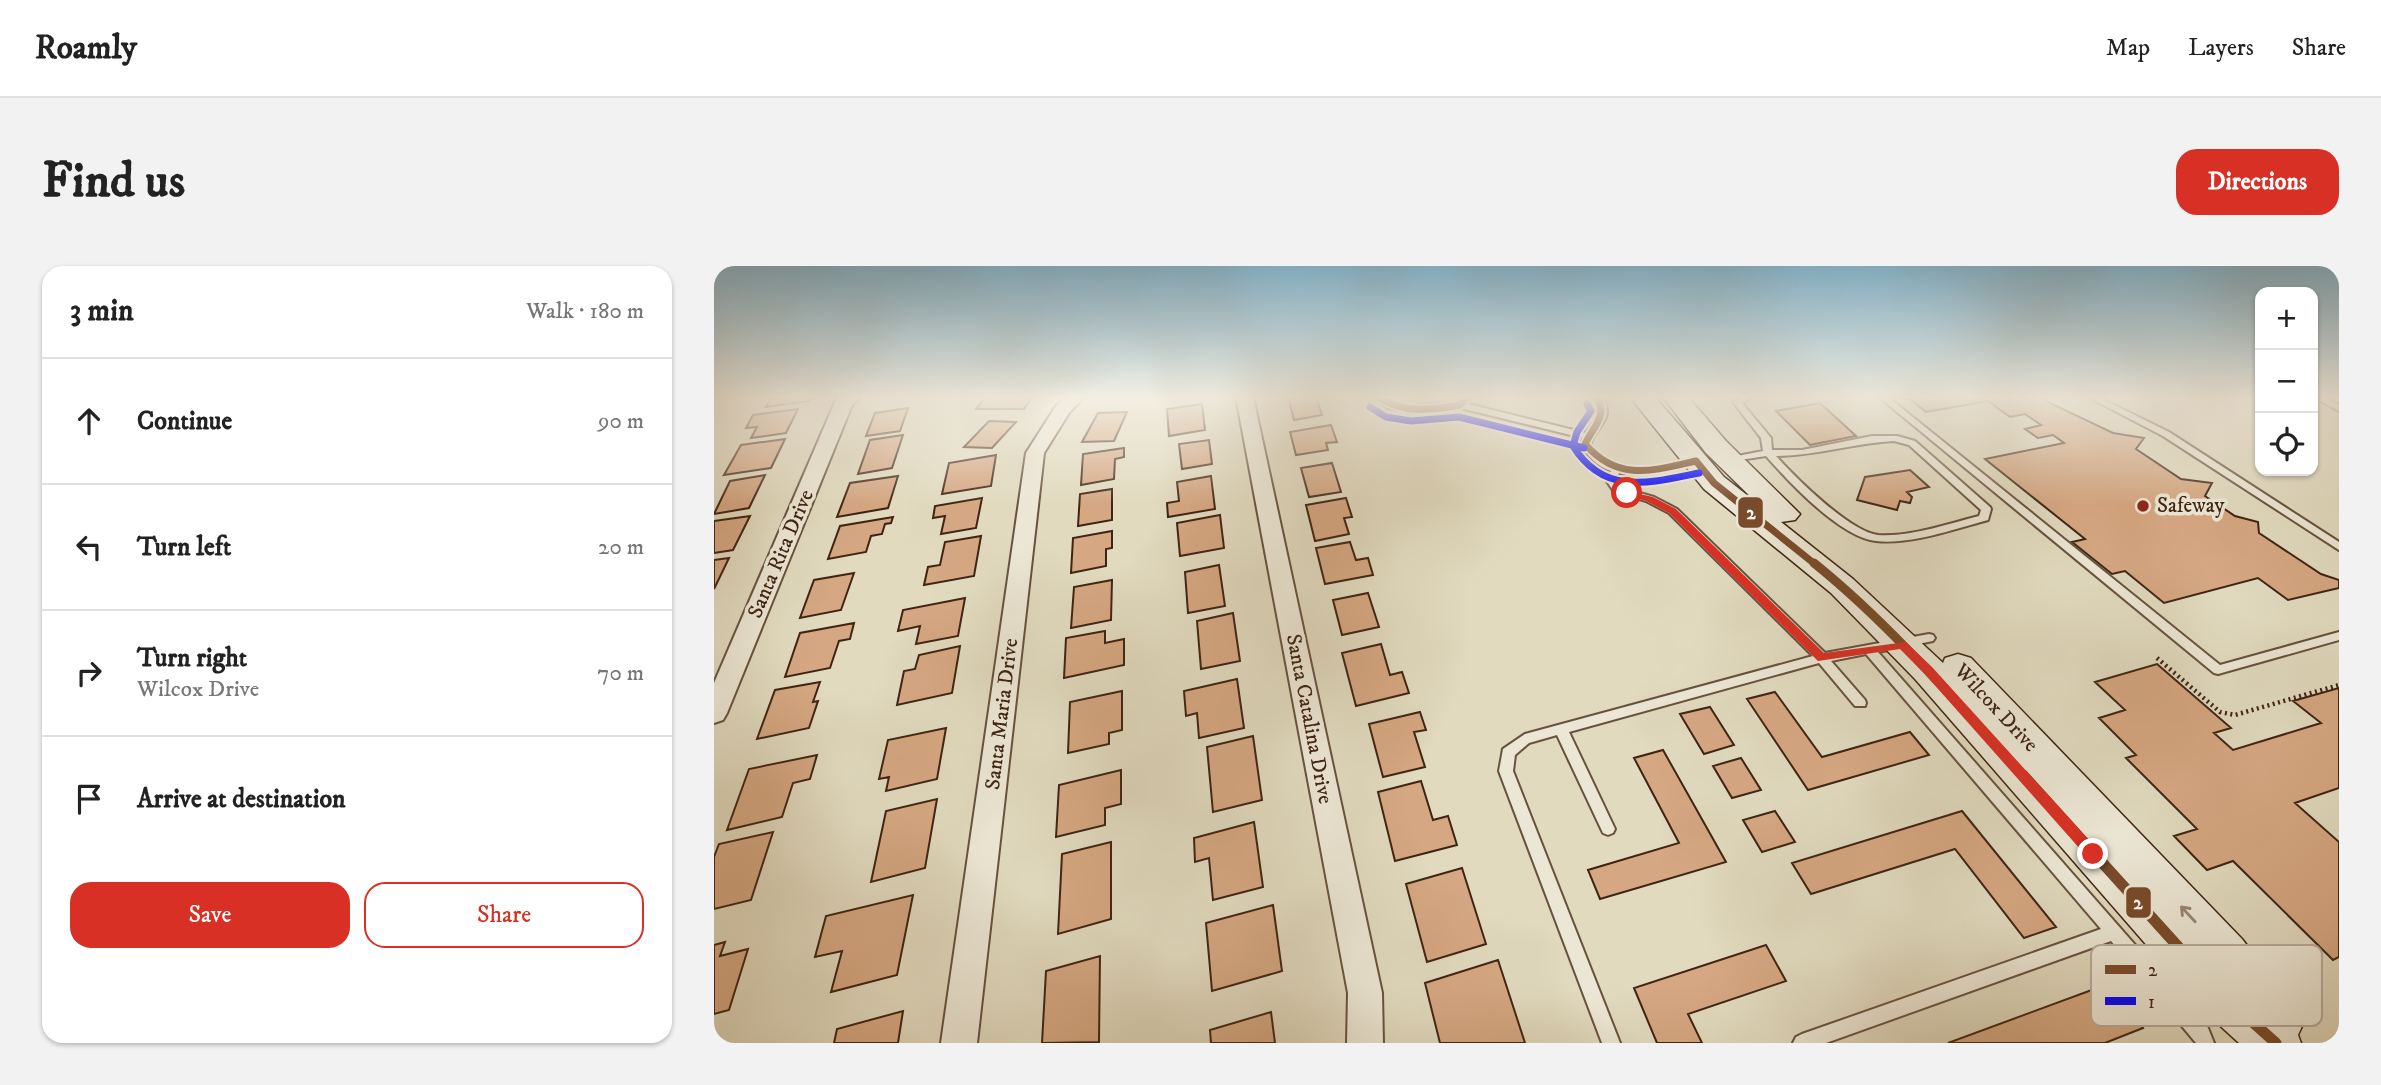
<!DOCTYPE html>
<meta charset="utf-8">
<style>
body{margin:0;font-family:"IM FELL DW Pica",serif;background:#f2f2f2;color:#222}
.controls{position:absolute;right:21px;top:21px;display:grid;overflow:hidden;border-radius:14px;box-shadow:0 2px 5px #0004}
.controls button{width:63px;height:63px;display:grid;place-items:center;padding:0;border:0;border-bottom:2px solid #e0e0e0;background:#fff;color:#222;font:35px sans-serif}
.stop{position:absolute;width:21px;height:21px;margin:-16px;border:5px solid #d93025;border-radius:50%;background:#fff}
.stop.end{background:#d93025;border-color:#fff;box-shadow:0 2px 7px #0008}
.list{margin:0;padding:0;list-style:none}
h2{display:flex;justify-content:space-between;align-items:center;height:91px;margin:0;padding:0 28px;font-size:30px}
h2 small{font-size:23px;font-weight:400;color:#767676}
.list li{display:grid;grid-template-columns:46px 1fr auto;gap:21px;align-items:center;box-sizing:border-box;height:126px;padding:0 28px;border-top:2px solid #e0e0e0}
.list b{display:block;font-size:26px;white-space:nowrap}
.list p{margin:0;font-size:23px;white-space:nowrap;color:#767676}
.list em{font-size:23px;font-style:normal;color:#767676}
.actions{display:flex;gap:14px;padding:21px 28px}
.actions a{flex:1;padding:16px 0;border:2px solid #d93025;border-radius:21px;text-align:center;font-size:24px;color:#d93025}
.actions .main{background:#d93025;color:#fff}
.icon{flex:none;width:38px;height:38px;fill:none;stroke:currentColor;stroke-width:2;stroke-linecap:round;stroke-linejoin:round}
.map{position:relative;flex:none;width:1625px;height:777px;overflow:hidden;border-radius:21px}
header{display:flex;align-items:center;gap:42px;box-sizing:border-box;height:98px;padding:0 35px;background:#fff;border-bottom:2px solid #e0e0e0}
header strong{font-size:33px}
nav{display:flex;gap:38px;margin-inline-start:auto;font-size:24px}
.intro{display:flex;align-items:center;justify-content:space-between;box-sizing:border-box;height:168px;padding:0 42px}
h1{margin:0;font-size:49px}
.button{padding:18px 32px;border-radius:21px;background:#d93025;color:#fff;font-size:24px;font-weight:700}
main{display:flex;gap:42px;padding:0 42px}
aside{flex:1;background:#fff;border-radius:21px;box-shadow:0 2px 5px #0004}
.map>svg:first-child{display:block}
</style>
<header>
<strong>Roamly</strong>
<nav><a>Map</a><a>Layers</a><a>Share</a></nav>
</header>
<div class="intro"><h1>Find us</h1><a class="button">Directions</a></div>
<main>
<aside>
<h2>3 min<small>Walk · 180 m</small></h2>
<ul class="list">
<li><svg class="icon" aria-label="ahead" viewBox="0 0 24 24"><path d="M12 20V5M6 11l6-6 6 6"/></svg><div><b>Continue</b></div><em>90 m</em></li>
<li><svg class="icon" aria-label="left" viewBox="0 0 24 24"><path d="M17 20v-9H6M10 6l-5 5 5 5"/></svg><div><b>Turn left</b></div><em>20 m</em></li>
<li><svg class="icon" aria-label="right" viewBox="0 0 24 24"><path d="M7 20v-9h11M14 6l5 5-5 5"/></svg><div><b>Turn right</b><p>Wilcox Drive</p></div><em>70 m</em></li>
<li><svg class="icon" aria-label="arrive" viewBox="0 0 24 24"><path d="M6 21V4h12l-3 4 3 4H6"/></svg><div><b>Arrive at destination</b></div></li>
</ul>
<div class="actions"><a class="main">Save</a><a>Share</a></div>
</aside>
<div class="map">
<svg width="1625" height="777" viewBox="0 0 1625 777">
<rect width="100%" height="100%" fill="#e1dabf"/>
<filter id="stains"><feTurbulence type="fractalNoise" baseFrequency=".00286" numOctaves="4"/><feColorMatrix values="0 0 0 0 .2 0 0 0 0 .09 0 0 0 0 .02 0 0 0 .5 -.17"/></filter>
<radialGradient id="worn" r=".72"><stop offset=".6" stop-color="#630" stop-opacity="0"/><stop offset="1" stop-color="#630" stop-opacity=".3"/></radialGradient>
<path fill="#d5a782" stroke="#3f2413" stroke-width="2" d="M 58,131 L 98,131 L 95,135 L 52,141 Z
M 272,131 L 318,131 L 310,143 L 262,143 Z
M 574,131 L 602,131 L 608,149 L 580,154 Z
M 1193,131 L 1330,131 L 1336,137 L 1399,167 L 1430,172 L 1422,183 L 1467,213 L 1498,217 L 1491,230 L 1521,250 L 1544,256 L 1545,267 L 1607,308 L 1625,314 L 1625,322 L 1574,334 L 1544,312 L 1450,337 L 1411,305 L 1398,308 L 1358,276 L 1371,273 L 1271,193 L 1350,177 L 1339,169 L 1324,172 L 1311,163 L 1327,159 L 1311,148 L 1296,151 L 1274,135 L 1212,146 Z
M 1106,137 L 1142,170 L 1096,179 L 1062,145 Z
M 488,138 L 491,164 L 455,170 L 453,143 Z
M 194,142 L 186,165 L 152,170 L 161,147 Z
M 84,143 L 72,167 L 37,172 L 43,161 L 32,162 L 39,149 Z
M 413,146 L 400,175 L 368,176 L 384,147 Z
M 275,155 L 302,156 L 278,182 L 250,181 Z
M 617,159 L 623,176 L 612,177 L 614,184 L 582,189 L 576,166 Z
M 189,169 L 178,202 L 144,208 L 156,174 Z
M 71,173 L 57,202 L 10,209 L 27,179 Z
M 495,174 L 498,198 L 468,203 L 465,178 Z
M 410,182 L 410,191 L 401,193 L 400,213 L 367,219 L 369,188 Z
M 282,189 L 277,220 L 228,228 L 235,197 Z
M 618,197 L 627,226 L 595,231 L 587,202 Z
M 1196,204 L 1215,221 L 1193,226 L 1198,231 L 1196,237 L 1186,235 L 1183,244 L 1143,234 L 1151,211 Z
M 51,209 L 35,242 L 0,248 L 16,215 Z
M 184,210 L 174,242 L 123,251 L 136,217 Z
M 497,210 L 501,243 L 454,251 L 453,237 L 465,235 L 463,216 Z
M 398,223 L 398,254 L 364,260 L 366,228 Z
M 268,232 L 262,262 L 227,268 L 231,250 L 219,252 L 221,240 Z
M 632,232 L 638,251 L 630,252 L 635,268 L 601,275 L 592,239 Z
M 506,249 L 510,282 L 466,290 L 463,257 Z
M 36,250 L 19,284 L 0,287 L 0,255 Z
M 179,251 L 177,257 L 171,258 L 168,268 L 157,270 L 152,286 L 114,293 L 126,260 Z
M 398,265 L 398,282 L 392,283 L 392,300 L 357,307 L 359,272 Z
M 267,270 L 260,310 L 210,319 L 214,301 L 226,299 L 231,276 Z
M 636,276 L 642,294 L 654,292 L 659,309 L 611,318 L 602,282 Z
M 15,292 L 0,323 L 0,294 Z
M 505,299 L 511,340 L 474,347 L 471,306 Z
M 140,307 L 127,344 L 86,352 L 100,314 Z
M 398,314 L 397,354 L 357,362 L 360,321 Z
M 654,327 L 665,361 L 628,369 L 619,334 Z
M 251,332 L 244,370 L 202,378 L 206,360 L 184,365 L 189,344 Z
M 519,347 L 526,395 L 487,403 L 483,355 Z
M 140,357 L 136,373 L 125,375 L 116,402 L 71,411 L 86,367 Z
M 391,365 L 391,377 L 410,373 L 410,399 L 350,412 L 352,372 Z
M 667,378 L 676,409 L 688,406 L 695,427 L 642,440 L 628,387 Z
M 246,380 L 238,427 L 183,439 L 190,405 L 201,403 L 205,389 Z
M 1443,398 L 1517,462 L 1500,467 L 1519,484 L 1607,457 L 1579,435 L 1625,422 L 1625,522 L 1581,537 L 1625,576 L 1625,691 L 1619,694 L 1519,595 L 1493,604 L 1460,570 L 1483,563 L 1412,492 L 1422,489 L 1385,452 L 1411,444 L 1381,416 Z
M 523,413 L 530,462 L 485,472 L 483,447 L 472,450 L 470,425 Z
M 106,416 L 99,436 L 104,435 L 95,462 L 43,473 L 61,424 Z
M 408,425 L 408,464 L 395,467 L 395,478 L 354,487 L 356,436 Z
M 1061,426 L 1108,491 L 1196,466 L 1215,489 L 1094,524 L 1033,433 Z
M 996,441 L 1020,479 L 990,488 L 966,448 Z
M 706,446 L 712,464 L 700,466 L 711,501 L 669,511 L 655,458 Z
M 232,462 L 223,513 L 172,525 L 175,511 L 165,513 L 174,474 Z
M 539,470 L 548,534 L 499,546 L 493,481 Z
M 949,484 L 1012,596 L 886,633 L 874,604 L 965,577 L 920,492 Z
M 103,489 L 96,513 L 79,517 L 68,551 L 13,564 L 35,503 Z
M 1027,492 L 1047,524 L 1018,532 L 999,500 Z
M 407,504 L 407,538 L 391,542 L 391,559 L 342,571 L 345,519 Z
M 707,515 L 719,554 L 734,550 L 743,579 L 681,595 L 664,526 Z
M 223,533 L 211,602 L 157,616 L 172,545 Z
M 1061,545 L 1081,576 L 1048,586 L 1029,554 Z
M 1248,545 L 1342,661 L 1310,672 L 1241,583 L 1097,628 L 1078,597 Z
M 540,556 L 549,621 L 499,634 L 495,592 L 481,596 L 480,572 Z
M 59,566 L 37,634 L 0,643 L 0,591 L 5,578 Z
M 397,576 L 397,653 L 344,668 L 348,588 Z
M 748,602 L 772,678 L 713,696 L 692,618 Z
M 199,629 L 183,709 L 117,726 L 128,685 L 101,691 L 112,650 Z
M 559,639 L 568,705 L 498,725 L 492,657 Z
M 11,676 L 6,690 L 34,683 L 15,744 L 0,748 L 0,679 Z
M 1052,679 L 1072,715 L 974,748 L 988,777 L 943,777 L 920,722 Z
M 386,690 L 385,776 L 328,777 L 332,705 Z
M 784,694 L 811,777 L 726,777 L 711,717 Z
M 1394,718 L 1429,762 L 1391,777 L 1234,777 Z
M 189,745 L 184,777 L 120,777 L 123,763 Z
M 557,746 L 561,777 L 497,777 L 496,764 Z"/>
<g fill="none" stroke-linecap="round" stroke-linejoin="round">
<defs>
<path id="lane" d="M 660,131 L 669,131 L 677,137 L 697,140 L 746,136 L 872,167 C 882,154 890,146 879,131 L 887,131 C 903,151 883,159 876,178 C 902,216 944,200 982,192 L 987,195 L 982,198 L 936,207 L 905,207 L 902,214 L 908,222 L 940,231 L 963,243 L 1111,387 L 1215,368 L 1219,369 L 1221,372 L 1219,375 L 1164,386 L 1494,762 L 1500,777 L 1482,777 L 1397,675 L 1112,777 L 1079,777 L 1082,771 L 1088,768 L 1387,663 L 1152,388 L 1117,395 L 1151,434 L 1152,437 L 1151,440 L 1141,440 L 1105,397 L 855,466 L 901,563 L 899,567 L 894,569 L 889,567 L 843,469 L 815,477 L 801,489 L 799,505 L 906,777 L 888,777 L 785,505 L 789,483 L 811,468 L 1099,390 L 955,247 L 932,235 L 900,226 L 892,214 L 897,205 C 882,200 875,191 866,178 L 869,172 L 746,142 L 697,146 L 674,142 Z
M 1029,131 L 1039,131 L 1028,137 L 1057,172 L 1058,184 L 1088,184 L 1158,170 L 1183,170 L 1201,175 L 1276,241 L 1277,243 L 1274,254 C 1241,263 1196,279 1162,275 C 1126,271 1076,217 1052,190 L 1013,196 L 1013,192 L 1049,185 L 1047,172 L 1019,136 ZM 1180,175 L 1195,179 L 1267,244 L 1265,250 C 1233,258 1197,271 1164,269 C 1136,266 1081,211 1062,190 C 1102,190 1140,177 1180,175 Z
M 1165,131 L 1174,131 L 1506,399 L 1625,366 L 1625,374 L 1504,408 L 1500,407 Z
M 1374,131 L 1384,131 L 1455,166 L 1625,276 L 1625,284 L 1449,170 Z
M 1599,131 L 1609,131 L 1625,139 L 1625,145 Z"/>
<path id="street" d="M 126,131 L 146,131 L 138,139 L 13,447 L 9,454 L 0,457 L 0,417 L 121,136 Z
M 352,131 L 370,131 L 355,147 L 330,187 L 263,777 L 227,777 L 312,187 L 342,140 Z
M 522,131 L 539,131 L 668,727 L 669,777 L 633,777 L 634,727 Z"/>
<path id="secondary" d="M 916,131 L 941,131 L 1010,211 L 1043,237 L 992,187 L 949,131 L 974,131 L 1012,175 L 1086,248 L 1081,254 L 1067,256 L 1139,313 L 1229,397 L 1231,392 L 1244,388 L 1257,392 L 1528,673 L 1581,741 L 1589,758 L 1584,769 L 1587,777 L 1525,777 L 1490,745 L 1201,413 L 1117,327 L 990,223 Z"/>
</defs>
<use href="#lane" stroke="#68523e" stroke-width="4"/>
<use href="#street" stroke="#68523e" stroke-width="4"/>
<use href="#secondary" stroke="#3f2413" stroke-width="3"/>
<path stroke="#3f2413" stroke-width="4.5" stroke-dasharray="2 3.5" stroke-linecap="butt" d="M 1443,392 L 1506,446 L 1521,449 L 1625,419"/>
<use href="#lane" fill="#ece7d5" fill-rule="evenodd"/>
<use href="#street" fill="#ece7d5" fill-rule="evenodd"/>
<use href="#secondary" fill="#ece7d5" fill-rule="evenodd"/>
<defs>
<path id="bus-1-far2" d="M 664,131 C 690,148 717,144 746,139 L 753,131
M 883,131 C 894,150 879,161 871,178 C 904,216 938,205 982,195 L 1000,217 L 1102,299"/>
<path id="bus-1-far1" d="M 1100,297 C 1178,360 1243,437 1310,511"/>
<path id="bus-1" d="M 1309,509 L 1507,728 L 1562,777"/>
<path id="bus-2" d="M 873,138 L 877,145 L 863,166 L 859,180 C 890,230 935,217 985,207
M 656,141 L 672,151 L 697,155 L 745,151 L 870,182"/>
</defs>
<use href="#bus-1-far2" stroke="#ece7d5" stroke-width="11"/>
<use href="#bus-1-far1" stroke="#ece7d5" stroke-width="14"/>
<use href="#bus-1" stroke="#ece7d5" stroke-width="17"/>
<use href="#bus-2" stroke="#ece7d5" stroke-width="11"/>
<use href="#bus-1-far2" stroke="#7a4b2a" stroke-width="7"/>
<use href="#bus-1-far1" stroke="#7a4b2a" stroke-width="9"/>
<use href="#bus-1" stroke="#7a4b2a" stroke-width="11"/>
<use href="#bus-2" stroke="#00f" stroke-width="7"/>
</g>
<defs><path id="oneway-shaft" d="M-6 0H5M1.5-3L5.5 0L1.5 3" fill="none" stroke-width="1.6" stroke-linecap="round" stroke-linejoin="round" transform="scale(1.75)"/></defs>
<use stroke="#968674" href="#oneway-shaft" transform="translate(1474 648) rotate(-133)"/>
<linearGradient id="sky" x2="0" y2="1"><stop stop-color="#86b7d1"/><stop offset="0.55" stop-color="#f2eee2"/><stop offset="1" stop-color="#f2eee2" stop-opacity="0"/></linearGradient>
<rect width="1625" height="239" fill="url(#sky)"/>
<path fill="#d93025" d="M 913,225 L 939,231 L 962,243 L 1110,387 L 1192,376 L 1218,401 L 1384,584 L 1384,592 L 1374,592 L 1210,407 L 1186,383 L 1104,395 L 955,247 L 932,235 L 910,229 L 910,225 Z"/>
<circle fill="#8f2418" stroke="#ece7d5" stroke-width="2.5" cx="1429" cy="240" r="7"/>
<g text-anchor="middle" dominant-baseline="central" stroke-width="7" stroke-linejoin="round" paint-order="stroke">
<g font-size="21" fill="#3f2413" stroke="#ece7d5" text-anchor="start">
<text x="1443" y="240">Safeway</text>
</g>
<g font-size="21" fill="#3f2413" stroke="#ece7d5">
<text transform="translate(67 288) rotate(-67)">Santa Rita Drive</text>
<text transform="translate(1282 442) rotate(47)">Wilcox Drive</text>
<text transform="translate(288 448) rotate(-83)">Santa Maria Drive</text>
<text transform="translate(595 453) rotate(79)">Santa Catalina Drive</text>
</g>
</g>
<rect x="1377" y="679" width="231" height="81" rx="10" fill="#ece7d5" stroke="#b8ac9b" stroke-width="2"/>
<rect x="1391" y="699" width="31" height="9" fill="#7a4b2a"/>
<rect x="1391" y="731" width="31" height="8" fill="#00f"/>
<g font-size="19" fill="#3f2413">
<text x="1434" y="710">2</text>
<text x="1434" y="742">1</text>
</g>
<g stroke="#ece7d5" stroke-width="2.5">
<rect x="1023" y="230" width="27" height="33" rx="7" fill="#7a4b2a"/>
<rect x="1411" y="620" width="27" height="33" rx="7" fill="#7a4b2a"/>
</g>
<g font-size="19" text-anchor="middle" font-weight="bold" fill="#fff">
<text x="1037" y="253">2</text>
<text x="1424" y="643">2</text>
</g>
<rect width="100%" height="100%" filter="url(#stains)"/>
<rect width="100%" height="100%" fill="url(#worn)"/>
</svg>
<div class="controls">
<button>+</button>
<button>−</button>
<button><svg class="icon" aria-label="locate" viewBox="0 0 24 24"><circle cx="12" cy="12" r="6"/><path d="M12 2v4M12 18v4M2 12h4M18 12h4"/></svg></button>
</div>
<div class="stop" style="left:913px;top:227px"></div>
<div class="stop end" style="left:1379px;top:588px"></div>
</div>
</main>
